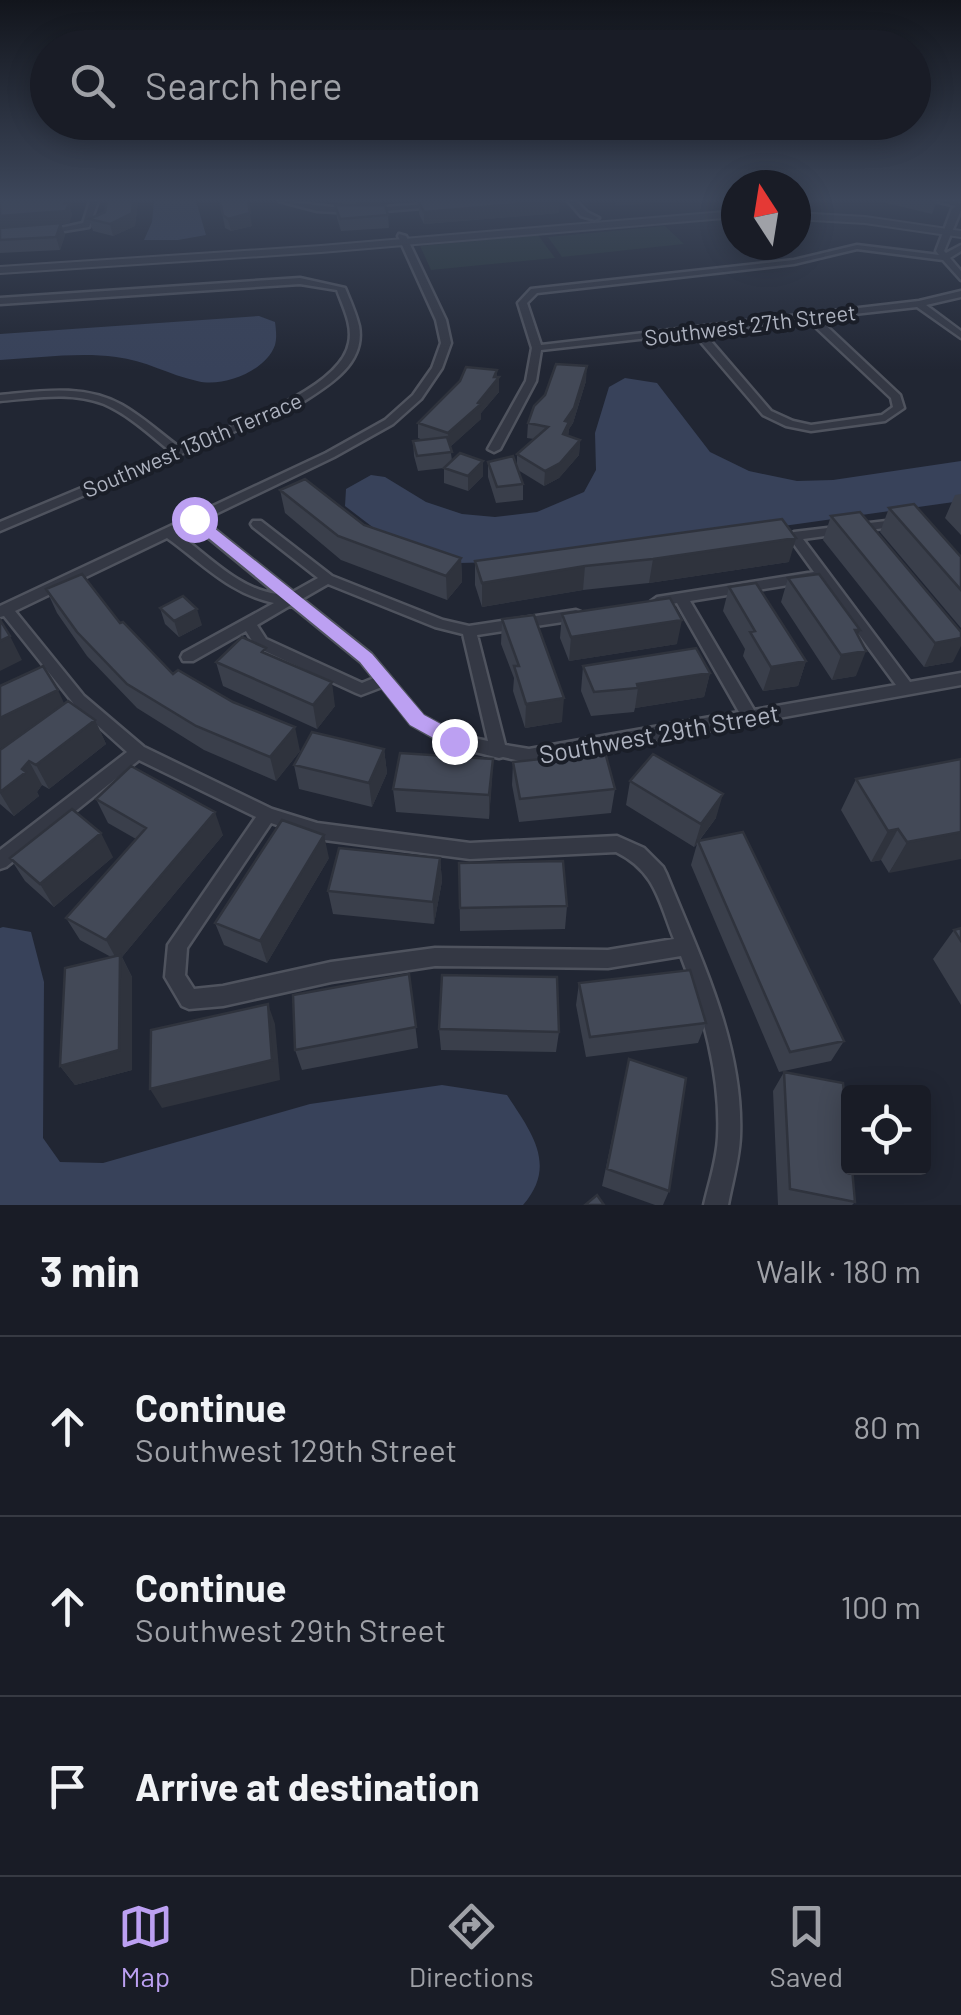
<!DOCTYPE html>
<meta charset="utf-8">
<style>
body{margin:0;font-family:Barlow,sans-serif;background:#262932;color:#f1f3f6}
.controls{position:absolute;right:30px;bottom:30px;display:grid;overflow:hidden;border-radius:10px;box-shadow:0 5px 25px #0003}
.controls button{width:90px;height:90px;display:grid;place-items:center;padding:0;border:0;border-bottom:2px solid #373a43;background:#191c26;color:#f1f3f6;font:50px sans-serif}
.compass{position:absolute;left:721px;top:170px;width:90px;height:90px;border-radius:50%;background:#191c26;box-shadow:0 5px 25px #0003;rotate:348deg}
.stop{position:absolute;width:30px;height:30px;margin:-22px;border:8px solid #bca0f2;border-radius:50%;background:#fff}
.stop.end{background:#bca0f2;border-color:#fff;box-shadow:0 2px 10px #0008}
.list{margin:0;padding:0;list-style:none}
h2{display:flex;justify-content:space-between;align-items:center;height:130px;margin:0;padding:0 40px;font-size:42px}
h2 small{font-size:32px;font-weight:400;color:#9fa1a7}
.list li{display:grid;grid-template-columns:65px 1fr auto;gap:30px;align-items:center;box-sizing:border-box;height:180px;padding:0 40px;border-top:2px solid #373a43}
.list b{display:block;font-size:38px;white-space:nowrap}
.list p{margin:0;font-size:32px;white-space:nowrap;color:#9fa1a7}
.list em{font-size:32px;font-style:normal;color:#9fa1a7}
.icon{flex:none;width:55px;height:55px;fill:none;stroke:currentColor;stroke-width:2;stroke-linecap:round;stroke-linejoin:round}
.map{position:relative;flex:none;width:961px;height:1205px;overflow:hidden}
.search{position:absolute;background:#191c26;box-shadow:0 5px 25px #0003;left:30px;right:30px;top:30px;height:110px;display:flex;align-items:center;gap:25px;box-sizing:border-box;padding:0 35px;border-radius:55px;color:#9fa1a7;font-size:38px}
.sheet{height:670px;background:#191c26}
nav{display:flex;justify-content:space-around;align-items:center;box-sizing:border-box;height:140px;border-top:2px solid #373a43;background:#191c26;font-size:28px;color:#9fa1a7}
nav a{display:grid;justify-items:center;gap:5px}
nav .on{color:#bca0f2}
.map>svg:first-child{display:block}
</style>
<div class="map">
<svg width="961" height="1205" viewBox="0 0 961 1205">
<rect width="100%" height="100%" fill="#212633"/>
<path fill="#273538" d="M 665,226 L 684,244 L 562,257 L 548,237 Z
M 538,235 L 555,258 L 431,270 L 420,246 Z"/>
<path fill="#38425a" d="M 154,201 L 196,201 L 206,235 L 178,240 L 144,240 L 152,222 Z
M 259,316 L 275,322 C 276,329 277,338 275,345 C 266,371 223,388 197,381 C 169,375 145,360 116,357 C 78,352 38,358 0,360 L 0,334 Z
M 625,378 L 657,383 L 710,452 L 749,471 L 797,481 L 833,480 L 961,461 L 961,501 L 534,561 L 459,563 L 379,532 L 345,506 L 346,489 L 371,475 L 385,477 L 426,502 L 462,514 L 495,517 L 537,512 L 584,492 L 596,470 L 595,433 L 609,387 Z
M 3,927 L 31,932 L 44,982 L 43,1138 L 60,1162 L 103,1163 L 310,1104 L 442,1085 L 507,1095 C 531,1132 558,1165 523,1205 L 0,1205 L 0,928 Z"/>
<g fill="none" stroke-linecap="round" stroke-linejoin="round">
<defs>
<path id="minor" d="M 90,201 L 98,201 L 89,227 L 46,234 L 42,232 L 83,223 Z
M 279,201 L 351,209 L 355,211 L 351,213 L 317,211 Z
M 568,201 L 576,201 L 587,212 L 599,218 L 595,220 L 581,216 Z
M 935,201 L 961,203 L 961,210 L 944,251 L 946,253 L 961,245 L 961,251 L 950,258 L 961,271 L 961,280 L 943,260 L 857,249 L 794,264 L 537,293 L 527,303 L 541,345 L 919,301 L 961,291 L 961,297 L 926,305 L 961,331 L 961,338 L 917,307 L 818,318 L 900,395 L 904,408 L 885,421 L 811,431 L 786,426 L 763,415 L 693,333 L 541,350 L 536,381 L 500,449 L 494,452 L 488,449 L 526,381 L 532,348 L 518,303 L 531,289 L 794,260 L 857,245 L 939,255 L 936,251 L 952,209 L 956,206 ZM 808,320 L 891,398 L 893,407 L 882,415 L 811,425 L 793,421 L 771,411 L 703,332 Z
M 438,203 L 439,205 L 435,207 L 372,212 L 368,210 L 372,208 Z
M 399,234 L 406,236 L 446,320 L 451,343 L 442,368 L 421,399 L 393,424 L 334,457 L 203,520 L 293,592 L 318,578 L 253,527 L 251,524 L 253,521 L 261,521 L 332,576 L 443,620 L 469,626 L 576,610 L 581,612 L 583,615 L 576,620 L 477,635 L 505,745 L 529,749 L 739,712 L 677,603 L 657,607 L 650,602 L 657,597 L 814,572 L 788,536 L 794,532 L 903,519 L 905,522 L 903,525 L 899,526 L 803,539 L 910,682 L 961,673 L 961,685 L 529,763 L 503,757 L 499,758 L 448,745 L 411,724 L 382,687 L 361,695 L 356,693 L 256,647 L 246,631 L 193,661 L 183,661 L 181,657 L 183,653 L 274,603 C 230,594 202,563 167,538 L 15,611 L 84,696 L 144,747 L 272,809 L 317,823 L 470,843 L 617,836 L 644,848 L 663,867 L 666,873 C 700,957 744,1044 740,1137 C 739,1160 732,1183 728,1205 L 704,1205 C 709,1183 717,1160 718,1137 C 721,1075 703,1013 681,956 L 608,968 L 435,966 L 331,982 L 223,1006 L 189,1009 L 182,1006 L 165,977 L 168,945 L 256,817 L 139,760 L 6,867 L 0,869 L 0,850 L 127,752 L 74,704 L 4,616 L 0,617 L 0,606 L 326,453 L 385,420 L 413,395 L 432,368 L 441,343 L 436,320 L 398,236 ZM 193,525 L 277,594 C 238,589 208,555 177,533 ZM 819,580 L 896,685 L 754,710 L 690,601 ZM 328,584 L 435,627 L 463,634 L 488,741 L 458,735 L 423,716 L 371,654 L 302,599 ZM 291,605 L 361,662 L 374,678 L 362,683 L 266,639 L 257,625 ZM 271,823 L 317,839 L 470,859 L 616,852 C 655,871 659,901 674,939 L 608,950 L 435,948 L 331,962 L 223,986 L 194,989 L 185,975 L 187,948 Z
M 300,278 L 345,288 C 350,300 356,313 359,326 C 366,364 328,386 301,403 L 0,531 L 0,522 L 170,451 C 149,434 129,415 104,404 C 71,391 34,398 0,401 L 0,395 C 42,391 84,384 122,405 C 143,417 160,433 179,447 C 222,429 340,392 349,343 C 353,325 343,307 337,290 L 300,284 L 0,304 L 0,298 Z"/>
<path id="tertiary" d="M 736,211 L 736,217 L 321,252 L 0,273 L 0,267 L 321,246 Z
M 796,213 L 865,217 L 961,231 L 961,237 L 865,223 L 796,219 Z"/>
</defs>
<use href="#minor" stroke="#4f535e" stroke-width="5"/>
<use href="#tertiary" stroke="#4f535e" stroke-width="4"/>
<use href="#minor" fill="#343844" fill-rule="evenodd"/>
<use href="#tertiary" fill="#343844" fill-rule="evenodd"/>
</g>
<path fill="#3a3f4b" d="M 0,201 L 70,208 L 72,215 L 69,223 L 61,224 L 65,235 L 60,250 L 0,253 Z
M 107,201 L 138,201 L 135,226 L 113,236 L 93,231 L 89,219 L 105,212 Z
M 220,201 L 252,226 L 231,231 L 225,228 Z
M 327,201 L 380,201 L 381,204 L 370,205 L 388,215 L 389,228 L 341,231 L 337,218 L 335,205 L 350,205 Z
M 878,201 L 937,201 L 932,214 Z
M 419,202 L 559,213 L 424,224 L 419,214 Z
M 497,370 L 497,377 L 499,377 L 499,392 L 481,413 L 481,419 L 450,447 L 452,460 L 483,476 L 468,491 L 444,483 L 444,468 L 418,471 L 414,456 L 413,441 L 423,440 L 418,438 L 418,423 Z
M 586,381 L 573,423 L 569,429 L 568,436 L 580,440 L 579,455 L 559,478 L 544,486 L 518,470 L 523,484 L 523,500 L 496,503 L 488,477 L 488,462 L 517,467 L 517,454 L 534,439 L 527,438 L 528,423 Z
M 280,490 L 364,525 L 461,558 L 462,582 L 447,600 L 341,560 L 285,513 Z
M 961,494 L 961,535 L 945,518 L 955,495 Z
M 889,508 L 961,557 L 961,628 L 880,532 Z
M 831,516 L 953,662 L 924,667 L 823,540 Z
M 782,519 L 789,562 L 649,583 L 583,590 L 482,607 L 475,585 L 475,561 Z
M 788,578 L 857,635 L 856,676 L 832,680 L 781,602 Z
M 729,587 L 806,661 L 798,686 L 763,691 L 743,656 L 745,649 L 723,611 Z
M 46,589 L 120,623 L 173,674 L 300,751 L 276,781 L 204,750 L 137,708 L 87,656 L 57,613 Z
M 160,608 L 202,625 L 179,637 L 165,624 Z
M 562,614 L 677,644 L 569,661 L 560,638 Z
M 502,619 L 562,722 L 525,728 L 513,691 L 514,678 L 501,644 Z
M 267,654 L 335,706 L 317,729 L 223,686 L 216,662 Z
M 583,666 L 710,673 L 704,697 L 635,708 L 634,712 L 591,716 L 581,691 Z
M 0,686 L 64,704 L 95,720 L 106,744 L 49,789 L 42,785 L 37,792 L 39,796 L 14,816 L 0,804 L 0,750 L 9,744 L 0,748 Z
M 384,749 L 387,773 L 372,807 L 299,789 L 294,765 Z
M 493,759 L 489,819 L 396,812 L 393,789 Z
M 961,759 L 889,873 L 881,860 L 871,862 L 841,810 L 856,779 Z
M 513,762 L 615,789 L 611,813 L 519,822 L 512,785 Z
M 630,781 L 716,818 L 699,841 L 844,1041 L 831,1061 L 779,1072 L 691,865 L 697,844 L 694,847 L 626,805 Z
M 96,799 L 223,835 L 122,957 L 132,977 L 132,1070 L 75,1085 L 60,1066 L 111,957 L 80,940 L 66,918 L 136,839 L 108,823 Z
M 113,857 L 54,907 L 25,881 L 10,858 Z
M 329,858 L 267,963 L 224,945 L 215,923 Z
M 440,858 L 442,881 L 434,924 L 333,914 L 328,891 Z
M 459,863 L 567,906 L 565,929 L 460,931 Z
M 961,928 L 961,1005 L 933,959 L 954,930 Z
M 409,974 L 418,1048 L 302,1070 L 295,1050 Z
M 579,983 L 706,1023 L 698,1043 L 586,1057 L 576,1005 Z
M 439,1029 L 559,1032 L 556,1052 L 441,1050 Z
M 629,1059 L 669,1191 L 663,1205 L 655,1205 L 602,1186 Z
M 784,1072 L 855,1202 L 852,1205 L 778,1205 L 773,1091 Z"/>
<path fill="#2f333d" d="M 65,201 L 72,201 L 70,208 L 72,215 L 69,223 L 61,224 L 65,235 L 60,250 L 56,237 L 0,229 L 0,216 Z
M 133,201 L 138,201 L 135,226 L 113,236 L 110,224 Z
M 248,201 L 252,226 L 231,231 L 228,219 Z
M 356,201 L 380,201 L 381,204 L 356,206 Z
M 560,201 L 559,213 L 424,224 L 424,212 Z
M 616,201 L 679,201 L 615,206 Z
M 587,366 L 586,381 L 573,423 L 569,429 L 568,437 L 562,450 L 565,421 Z
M 497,370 L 497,380 L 499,377 L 499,392 L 481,413 L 481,419 L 449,448 L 448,433 L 478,403 L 494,377 Z
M 580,440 L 579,455 L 559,478 L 544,486 L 545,471 Z
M 483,461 L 483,476 L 468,491 L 468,476 Z
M 796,538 L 789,562 L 649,583 L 653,559 Z
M 461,558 L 462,582 L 447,600 L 446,576 Z
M 585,566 L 583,590 L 482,607 L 482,583 Z
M 197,609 L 202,625 L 179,637 L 174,621 Z
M 682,620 L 677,644 L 569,661 L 571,637 Z
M 855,630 L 860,630 L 850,654 L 866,651 L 856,676 L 832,680 L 841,655 Z
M 10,636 L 22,660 L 0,671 L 0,641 Z
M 961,638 L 961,646 L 953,662 L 924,667 L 935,643 Z
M 806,661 L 798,686 L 763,691 L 771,667 Z
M 710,673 L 704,697 L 635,708 L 638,688 L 637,684 Z
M 332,682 L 335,706 L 317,729 L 313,705 Z
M 58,690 L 69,714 L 0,748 L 0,718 Z
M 564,698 L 562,722 L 525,728 L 526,704 Z
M 95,720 L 106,744 L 49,789 L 36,765 Z
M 295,727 L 300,751 L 276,781 L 270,757 Z
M 384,749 L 387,773 L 372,807 L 369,783 Z
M 493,759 L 492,783 L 489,819 L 489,795 Z
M 29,761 L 42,785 L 37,792 L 39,796 L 14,816 L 0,793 Z
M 723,794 L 716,818 L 694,847 L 701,824 Z
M 215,812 L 223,835 L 122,957 L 132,977 L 132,1070 L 75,1085 L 60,1066 L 118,962 L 106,940 Z
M 898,829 L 881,860 L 871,862 L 888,831 Z
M 961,832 L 961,859 L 889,873 L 907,842 Z
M 101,833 L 113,857 L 54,907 L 40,884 Z
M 324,835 L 329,858 L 267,963 L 260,941 Z
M 440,858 L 442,881 L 434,924 L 433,902 Z
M 268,1004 L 275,1024 L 280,1080 L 162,1108 L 150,1089 Z"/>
<path fill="#434957" stroke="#2f333d" stroke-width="2.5" d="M 0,201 L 65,201 L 64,203 L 69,203 L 66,211 L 0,216 Z
M 107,201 L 133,201 L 132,213 L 110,224 L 89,219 L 105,212 Z
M 220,201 L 248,201 L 250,213 L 228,219 L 223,215 Z
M 424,201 L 552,201 L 424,212 L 419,202 Z
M 335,205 L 385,205 L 388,215 L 340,219 Z
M 61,223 L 56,237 L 0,240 L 0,228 Z
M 556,364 L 587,366 L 574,408 L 565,421 L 569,422 L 563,434 L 580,440 L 560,463 L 545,471 L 517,454 L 548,427 L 528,423 L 534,406 L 545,395 Z
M 466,367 L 497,370 L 494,377 L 499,377 L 478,403 L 481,404 L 448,433 L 418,423 L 460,381 Z
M 447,437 L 452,452 L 417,456 L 413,441 Z
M 460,453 L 483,461 L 468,476 L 444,468 Z
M 513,456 L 523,484 L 497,487 L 488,462 Z
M 305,479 L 364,525 L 461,558 L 446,576 L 338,536 L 280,490 Z
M 914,504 L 961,557 L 961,590 L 889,508 Z
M 860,512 L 961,632 L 961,638 L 935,643 L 831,516 Z
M 782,519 L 796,538 L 653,559 L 585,566 L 482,583 L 475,561 Z
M 82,574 L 120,623 L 123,622 L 173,674 L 178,670 L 233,702 L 295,727 L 270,757 L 196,726 L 127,684 L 77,632 L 46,589 Z
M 819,574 L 860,630 L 855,630 L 866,651 L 841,655 L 788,578 Z
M 756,583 L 806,661 L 771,667 L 750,632 L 755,631 L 729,587 Z
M 183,596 L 197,609 L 174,621 L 160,608 Z
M 670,598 L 682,620 L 571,637 L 562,614 Z
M 534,615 L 564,698 L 526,704 L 514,666 L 519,666 L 502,619 Z
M 0,620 L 10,636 L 0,641 Z
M 242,637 L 266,648 L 262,652 L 332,682 L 313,705 L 216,662 Z
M 696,648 L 710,673 L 637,684 L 638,688 L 594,692 L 583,666 Z
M 43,666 L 58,690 L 0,718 L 0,686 Z
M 68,701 L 95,720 L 36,765 L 29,761 L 22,769 L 26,772 L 0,792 L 0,750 Z
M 312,732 L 384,749 L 369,783 L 294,765 Z
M 605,752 L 615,789 L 520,799 L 513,762 Z
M 400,753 L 493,759 L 489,795 L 393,789 Z
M 653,754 L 723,794 L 701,824 L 630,781 Z
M 961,759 L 961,832 L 907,842 L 898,829 L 888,831 L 856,779 Z
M 131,766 L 215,812 L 106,940 L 66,918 L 146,828 L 96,799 Z
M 72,809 L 101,833 L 40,884 L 10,858 Z
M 282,820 L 324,835 L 260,941 L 215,923 Z
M 743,832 L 844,1041 L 790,1052 L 698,841 Z
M 339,848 L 440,858 L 433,902 L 328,891 Z
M 563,861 L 567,906 L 460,908 L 459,863 Z
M 961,928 L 961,941 L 954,930 Z
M 120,955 L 119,1050 L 60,1066 L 65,968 Z
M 690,970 L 706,1023 L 590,1037 L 579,983 Z
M 409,974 L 416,1027 L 295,1050 L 293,995 Z
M 442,975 L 557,977 L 559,1032 L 439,1029 Z
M 268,1004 L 272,1060 L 150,1089 L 151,1030 Z
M 629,1059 L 686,1078 L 669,1191 L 607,1169 Z
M 784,1072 L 843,1083 L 848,1135 L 848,1168 L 852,1168 L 855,1202 L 790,1189 Z
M 597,1195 L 604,1205 L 585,1205 Z"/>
<linearGradient id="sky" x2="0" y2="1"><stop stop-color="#12151c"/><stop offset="0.54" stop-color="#3d475b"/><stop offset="1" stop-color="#3d475b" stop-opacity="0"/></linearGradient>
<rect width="961" height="370" fill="url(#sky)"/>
<path fill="#bca0f2" d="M 189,516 L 199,516 L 372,654 L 424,715 L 461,735 L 461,746 L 448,746 L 410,725 L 360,662 L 189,522 Z"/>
<g text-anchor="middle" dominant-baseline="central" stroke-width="8" stroke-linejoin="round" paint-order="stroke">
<g font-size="22" fill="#aeb3c0" stroke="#1a1e28">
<text transform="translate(750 324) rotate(-7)">Southwest 27th Street</text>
<text transform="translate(192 444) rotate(-23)">Southwest 130th Terrace</text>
</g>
<g font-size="25" fill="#aeb3c0" stroke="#1a1e28">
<text transform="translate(659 733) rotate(-10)">Southwest 29th Street</text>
</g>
</g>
</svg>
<div class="controls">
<button><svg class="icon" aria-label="locate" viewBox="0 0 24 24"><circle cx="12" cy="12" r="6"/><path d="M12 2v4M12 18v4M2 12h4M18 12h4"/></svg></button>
</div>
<svg class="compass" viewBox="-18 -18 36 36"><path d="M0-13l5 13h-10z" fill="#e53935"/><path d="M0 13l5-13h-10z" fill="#9fa1a7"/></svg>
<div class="stop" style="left:194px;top:519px"></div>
<div class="stop end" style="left:454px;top:741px"></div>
<div class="search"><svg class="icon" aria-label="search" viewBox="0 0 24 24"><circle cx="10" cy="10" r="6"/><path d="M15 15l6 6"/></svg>Search here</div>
</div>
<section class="sheet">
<h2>3 min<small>Walk · 180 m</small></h2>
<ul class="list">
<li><svg class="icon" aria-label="ahead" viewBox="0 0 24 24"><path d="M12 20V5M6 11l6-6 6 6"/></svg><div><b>Continue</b><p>Southwest 129th Street</p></div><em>80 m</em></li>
<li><svg class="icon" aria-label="ahead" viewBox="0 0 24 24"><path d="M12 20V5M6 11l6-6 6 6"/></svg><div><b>Continue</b><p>Southwest 29th Street</p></div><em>100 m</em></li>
<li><svg class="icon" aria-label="arrive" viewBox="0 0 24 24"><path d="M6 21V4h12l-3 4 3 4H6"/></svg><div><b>Arrive at destination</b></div></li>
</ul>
</section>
<nav>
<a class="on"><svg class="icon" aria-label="map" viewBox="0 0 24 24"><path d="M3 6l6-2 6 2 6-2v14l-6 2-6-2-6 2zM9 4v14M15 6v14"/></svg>Map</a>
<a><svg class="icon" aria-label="directions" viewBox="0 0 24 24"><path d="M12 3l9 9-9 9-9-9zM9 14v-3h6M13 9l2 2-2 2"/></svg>Directions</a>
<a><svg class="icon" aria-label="saved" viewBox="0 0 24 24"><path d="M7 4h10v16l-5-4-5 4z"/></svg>Saved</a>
</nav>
